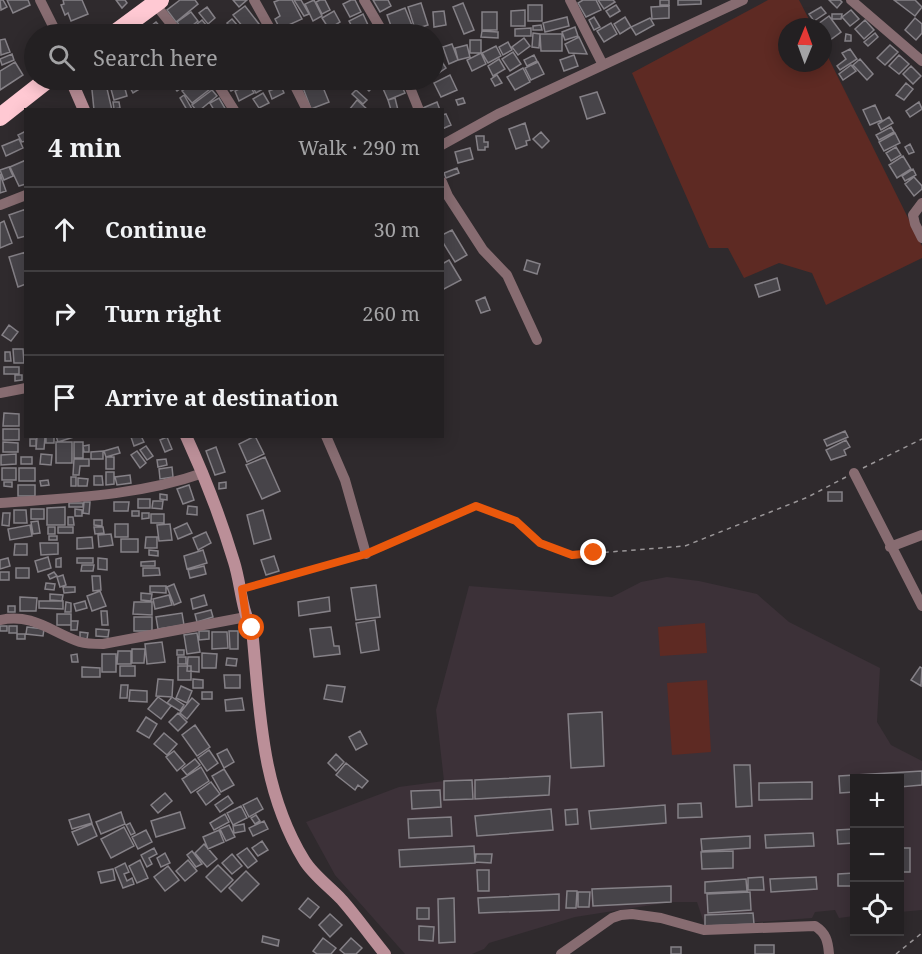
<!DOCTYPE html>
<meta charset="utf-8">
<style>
body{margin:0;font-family:"Noto Serif",serif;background:#2b282a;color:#f1f3f6}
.controls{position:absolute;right:18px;bottom:18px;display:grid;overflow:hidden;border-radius:0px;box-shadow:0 3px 15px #0003}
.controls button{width:54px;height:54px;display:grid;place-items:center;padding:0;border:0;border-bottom:2px solid #403e40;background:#232022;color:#f1f3f6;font:30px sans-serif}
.compass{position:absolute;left:778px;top:18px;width:54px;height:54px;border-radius:50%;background:#232022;box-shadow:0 3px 15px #0003;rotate:1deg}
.stop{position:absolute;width:18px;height:18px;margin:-14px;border:4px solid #ea580c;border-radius:50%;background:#fff}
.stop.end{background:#ea580c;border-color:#fff;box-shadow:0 2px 6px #0008}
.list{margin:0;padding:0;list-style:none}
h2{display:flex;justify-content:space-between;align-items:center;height:78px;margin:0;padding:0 24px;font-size:26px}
h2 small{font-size:20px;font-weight:400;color:#a3a3a5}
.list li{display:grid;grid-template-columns:39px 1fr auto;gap:18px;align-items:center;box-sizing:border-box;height:84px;padding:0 24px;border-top:2px solid #403e40}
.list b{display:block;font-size:22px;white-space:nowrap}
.list em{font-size:20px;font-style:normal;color:#a3a3a5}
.icon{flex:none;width:33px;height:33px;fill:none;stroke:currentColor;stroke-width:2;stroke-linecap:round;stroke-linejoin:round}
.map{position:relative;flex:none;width:922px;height:954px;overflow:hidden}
.search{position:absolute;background:#232022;box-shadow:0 3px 15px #0003;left:24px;top:24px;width:420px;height:66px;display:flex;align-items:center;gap:15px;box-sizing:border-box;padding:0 21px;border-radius:33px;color:#a3a3a5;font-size:22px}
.panel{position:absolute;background:#232022;box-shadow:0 3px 15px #0003;left:24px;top:108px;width:420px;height:330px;border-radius:0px}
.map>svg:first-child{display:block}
</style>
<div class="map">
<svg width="922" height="954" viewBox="0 0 922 954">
<rect width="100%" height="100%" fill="#2f2a2d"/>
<path fill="#3c3138" d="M 667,577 L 699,581 L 757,594 L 789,622 L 880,668 L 877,722 L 891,745 L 922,761 L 922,910 L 900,912 L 900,778 L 854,778 L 854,916 L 839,918 L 835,910 L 815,912 L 812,918 L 705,926 L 697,902 L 671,902 L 575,917 L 489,943 L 484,949 L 472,954 L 405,954 L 335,875 L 306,822 L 399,787 L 444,781 L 436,710 L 469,586 L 612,597 L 641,582 Z"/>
<path fill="#5e2a23" d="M 768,0 L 799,0 L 813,27 L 787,27 L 787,63 L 823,63 L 823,47 L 922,246 L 922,258 L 826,305 L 812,273 L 779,263 L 744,278 L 728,248 L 709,248 L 632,73 Z
M 705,623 L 707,653 L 660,656 L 658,627 Z
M 707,680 L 711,752 L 672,755 L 667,683 Z"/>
<path fill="#474449" stroke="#858187" stroke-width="1.5" d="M 0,0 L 3,0 L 7,7 L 1,10 Z
M 7,0 L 28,0 L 30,5 L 13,13 Z
M 63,0 L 82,0 L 88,14 L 71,21 L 68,13 L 65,15 L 61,5 L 64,4 Z
M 116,0 L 125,0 L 127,3 L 122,8 Z
M 180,0 L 195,0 L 198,4 L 176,22 L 167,10 Z
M 233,0 L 247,0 L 239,7 Z
M 279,0 L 292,0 L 302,19 L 280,29 L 275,19 L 280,16 L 274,2 Z
M 294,0 L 301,0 L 309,14 L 304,16 Z
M 314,0 L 322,16 L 313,21 L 305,4 Z
M 320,0 L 325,0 L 330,10 L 322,14 L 316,2 Z
M 351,0 L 355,0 L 361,12 L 350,17 L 343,4 Z
M 373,0 L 388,0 L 391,6 L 380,12 Z
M 583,0 L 596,0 L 601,10 L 586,17 L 578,3 Z
M 598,0 L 613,0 L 615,2 L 604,9 Z
M 660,0 L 669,0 L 669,5 L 660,5 Z
M 678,0 L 701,0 L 701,4 L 678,5 Z
M 829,0 L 840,0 L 842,2 L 837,8 Z
M 894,0 L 915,0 L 922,7 L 915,16 Z
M 421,3 L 428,25 L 415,29 L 408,7 Z
M 463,3 L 474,30 L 464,34 L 453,7 Z
M 528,5 L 542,5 L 542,21 L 528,21 Z
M 616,5 L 620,11 L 610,17 L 606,11 Z
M 245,6 L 259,24 L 248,33 L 233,15 Z
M 669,6 L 669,18 L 652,19 L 651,7 Z
M 207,7 L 215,18 L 208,24 L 199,13 Z
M 821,7 L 826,13 L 814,21 L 809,14 Z
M 405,8 L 413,28 L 394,34 L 387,15 Z
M 525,10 L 525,26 L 511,26 L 511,11 Z
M 851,10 L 859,19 L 850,26 L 842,17 Z
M 334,11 L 340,22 L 329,29 L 322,18 Z
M 444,11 L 446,25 L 434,27 L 433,12 Z
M 191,12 L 198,21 L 184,32 L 177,22 Z
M 482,12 L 497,12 L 497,30 L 482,30 Z
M 363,14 L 368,25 L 355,32 L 349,21 Z
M 832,14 L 842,14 L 841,19 L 832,19 Z
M 829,16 L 841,32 L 826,43 L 823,40 L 823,27 L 814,27 Z
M 567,17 L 569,26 L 545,32 L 543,23 Z
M 594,17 L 600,27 L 594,30 L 589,20 Z
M 625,17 L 631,27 L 620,34 L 614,24 Z
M 650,18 L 654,25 L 636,35 L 631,27 Z
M 915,18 L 922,24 L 922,33 L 916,40 L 905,30 Z
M 232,19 L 244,33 L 242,34 L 237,34 L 227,23 Z
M 202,20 L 207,26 L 197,34 L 185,34 Z
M 865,20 L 874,30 L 864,39 L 855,29 Z
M 156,22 L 166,34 L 141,34 Z
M 611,23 L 617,34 L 604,42 L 597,31 Z
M 371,25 L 375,32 L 371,34 L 356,34 Z
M 541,25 L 542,30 L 533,30 L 533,26 Z
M 262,27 L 264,34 L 248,34 Z
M 575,27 L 578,36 L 565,40 L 562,32 Z
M 531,28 L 531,36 L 515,36 L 515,29 Z
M 322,30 L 332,30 L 333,34 L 323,34 Z
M 482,31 L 498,32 L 498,38 L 481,37 Z
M 533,33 L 540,34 L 539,48 L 532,47 Z
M 875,33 L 878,37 L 868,46 L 864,42 Z
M 540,34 L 562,34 L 562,51 L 541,51 Z
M 846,34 L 851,35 L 851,41 L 845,41 Z
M 579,37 L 587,54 L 569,53 L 565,44 Z
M 524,38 L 530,46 L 518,55 L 512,47 Z
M 5,39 L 10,52 L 1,55 L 0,40 Z
M 470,40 L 481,40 L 481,53 L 470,53 Z
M 508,42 L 512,50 L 503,55 L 499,47 Z
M 452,44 L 458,60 L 449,64 L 443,47 Z
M 467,45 L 470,57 L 458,60 L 455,48 Z
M 890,45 L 898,52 L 885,65 L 877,58 Z
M 496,46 L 501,56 L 488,63 L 482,53 Z
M 850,49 L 857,59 L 840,70 L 837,66 L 846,59 L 842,53 Z
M 513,52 L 521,64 L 510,71 L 502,59 Z
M 481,53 L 486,64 L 472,71 L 467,60 Z
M 12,54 L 14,60 L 2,65 L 0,59 Z
M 437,54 L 446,68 L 434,76 L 434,56 Z
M 534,55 L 537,61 L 527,66 L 524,60 Z
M 574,55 L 578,66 L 564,71 L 560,60 Z
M 899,55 L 909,64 L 899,74 L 889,66 Z
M 499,59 L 505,69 L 493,76 L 488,66 Z
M 860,59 L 873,74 L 867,80 L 853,65 Z
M 15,62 L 23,75 L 0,90 L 0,71 Z
M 538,62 L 544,74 L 531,80 L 525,68 Z
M 851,65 L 856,71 L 843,80 L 839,74 Z
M 911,66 L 921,76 L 913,84 L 903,74 Z
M 523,68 L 530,82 L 515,90 L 507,77 Z
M 450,75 L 457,90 L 441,97 L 434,83 Z
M 497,75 L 502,83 L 495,86 L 491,79 Z
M 91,80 L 105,80 L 112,110 L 94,110 Z
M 108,80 L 121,80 L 122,83 L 111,87 Z
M 132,80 L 143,80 L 146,85 L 133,93 L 127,82 Z
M 169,80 L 192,80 L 177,91 Z
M 197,80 L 203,80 L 210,89 L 192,103 L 182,91 Z
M 240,80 L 252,80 L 231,91 L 228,86 Z
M 254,80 L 258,80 L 263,89 L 256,93 L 250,82 Z
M 270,80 L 284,80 L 286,84 L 273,88 Z
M 300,80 L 320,80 L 329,102 L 311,109 Z
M 369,80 L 380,80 L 369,91 L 363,85 Z
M 391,80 L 399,80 L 405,93 L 388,100 L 381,84 Z
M 906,83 L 913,89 L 904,100 L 896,95 Z
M 249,84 L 254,93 L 239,101 L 235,91 Z
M 124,85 L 127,96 L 114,100 L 111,89 Z
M 281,86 L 284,93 L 272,99 L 269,91 Z
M 212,90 L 217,96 L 200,110 L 196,110 L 192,105 Z
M 356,90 L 367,100 L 363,104 L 352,94 Z
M 597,92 L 605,113 L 587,119 L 580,97 Z
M 263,93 L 269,103 L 259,108 L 253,99 Z
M 184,95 L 192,109 L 191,110 L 187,110 L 180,98 Z
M 219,98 L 226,110 L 214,110 L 210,103 Z
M 395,98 L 398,110 L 391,110 L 388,100 Z
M 463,98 L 465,103 L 458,105 L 456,100 Z
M 357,100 L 368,110 L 349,110 Z
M 113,102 L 119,102 L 120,108 L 114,109 Z
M 437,102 L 440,110 L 424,110 L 423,108 Z
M 919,102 L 922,109 L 910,117 L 906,111 Z
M 875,105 L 882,120 L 870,125 L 863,110 Z
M 446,114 L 451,125 L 442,129 L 442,115 Z
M 889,117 L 893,123 L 881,130 L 878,124 Z
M 525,123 L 530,140 L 526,141 L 527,145 L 516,149 L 509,129 Z
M 891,127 L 894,132 L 879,140 L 876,135 Z
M 26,131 L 26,141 L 22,142 L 18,135 Z
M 541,132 L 549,141 L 542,148 L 533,139 Z
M 895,133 L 900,143 L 884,151 L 879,142 Z
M 476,136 L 484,136 L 484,142 L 488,142 L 488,147 L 485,147 L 485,150 L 478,150 Z
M 19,139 L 23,148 L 6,156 L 2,146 Z
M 910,144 L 914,152 L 909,154 L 905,147 Z
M 896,147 L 901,155 L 891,161 L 886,153 Z
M 470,148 L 473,159 L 458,163 L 455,152 Z
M 903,156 L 911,169 L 897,178 L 889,165 Z
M 26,160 L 26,184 L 19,186 L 10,167 Z
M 9,167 L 13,176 L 4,180 L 0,170 Z
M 457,168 L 459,173 L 446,178 L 444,173 Z
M 913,169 L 916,175 L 905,181 L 902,176 Z
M 0,174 L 6,191 L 0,193 Z
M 914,177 L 922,186 L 922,189 L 914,196 L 905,184 Z
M 26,209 L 26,236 L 18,238 L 9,215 Z
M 4,221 L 12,243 L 0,248 L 0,223 Z
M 452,230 L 467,255 L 455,262 L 442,241 L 442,235 Z
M 26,252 L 26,284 L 18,287 L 9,257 Z
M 449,260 L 461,280 L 442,290 L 442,264 Z
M 527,260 L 540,264 L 537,274 L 524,270 Z
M 777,278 L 780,290 L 759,297 L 755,285 Z
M 485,297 L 490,310 L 481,313 L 476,301 Z
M 9,325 L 18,332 L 11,341 L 2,335 Z
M 13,349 L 23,349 L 24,363 L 14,363 Z
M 5,352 L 10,352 L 11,361 L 5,361 Z
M 4,367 L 19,367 L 19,374 L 4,374 Z
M 15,375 L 22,375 L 22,380 L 15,381 Z
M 4,413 L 19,414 L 19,426 L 3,426 Z
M 3,429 L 19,429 L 19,440 L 3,440 Z
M 845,431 L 848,437 L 827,446 L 824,440 Z
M 46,436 L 54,436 L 54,443 L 46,443 Z
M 56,436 L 77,436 L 58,442 Z
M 141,436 L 144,442 L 134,446 L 131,437 Z
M 255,436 L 264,454 L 247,462 L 239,444 Z
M 37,437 L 45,437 L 44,449 L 36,449 Z
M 167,437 L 172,449 L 165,452 L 160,440 Z
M 30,439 L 36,439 L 36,446 L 30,446 Z
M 846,440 L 850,447 L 844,450 L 846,455 L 831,460 L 826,450 Z
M 3,442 L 18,443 L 18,452 L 3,452 Z
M 56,442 L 72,442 L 72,463 L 56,463 Z
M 74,442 L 83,442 L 83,458 L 74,458 Z
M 89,445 L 89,452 L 84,452 L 83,446 Z
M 146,446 L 153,456 L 147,460 L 140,450 Z
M 118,447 L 120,453 L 106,457 L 104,451 Z
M 216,447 L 225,472 L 215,475 L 206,451 Z
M 103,451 L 103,459 L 91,459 L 91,452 Z
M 137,451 L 146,463 L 140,468 L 131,455 Z
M 16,454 L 16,464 L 1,465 L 1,455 Z
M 41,454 L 52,455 L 51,465 L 40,464 Z
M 21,457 L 32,457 L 32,464 L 21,464 Z
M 106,457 L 114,457 L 114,469 L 106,469 Z
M 265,457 L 280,491 L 262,499 L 246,465 Z
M 74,459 L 89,459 L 89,466 L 80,466 L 79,475 L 73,475 Z
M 166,459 L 167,465 L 158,467 L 157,460 Z
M 172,467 L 173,477 L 160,479 L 159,469 Z
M 2,468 L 16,468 L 16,480 L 2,480 Z
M 19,468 L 35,468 L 35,481 L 19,481 Z
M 106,472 L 114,472 L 114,484 L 106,485 Z
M 130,475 L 131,483 L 117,485 L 115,477 Z
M 94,476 L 102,476 L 103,485 L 94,485 Z
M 71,477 L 76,477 L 76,486 L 71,486 Z
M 78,478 L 88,479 L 87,486 L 78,486 Z
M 48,480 L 49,485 L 41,486 L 40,481 Z
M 4,482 L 12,482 L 12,487 L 4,486 Z
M 226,482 L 226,488 L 219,489 L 219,483 Z
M 18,485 L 35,485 L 35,496 L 18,496 Z
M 189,485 L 194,500 L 183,504 L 177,489 Z
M 828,492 L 842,492 L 842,501 L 828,501 Z
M 160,494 L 167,495 L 167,500 L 160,499 Z
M 138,499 L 150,499 L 150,508 L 138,508 Z
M 153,501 L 163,501 L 162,509 L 152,508 Z
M 84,502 L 90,502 L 89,514 L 83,513 Z
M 114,502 L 129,502 L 128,511 L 114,511 Z
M 69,503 L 83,503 L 83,507 L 69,507 Z
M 188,506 L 197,507 L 197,515 L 187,514 Z
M 65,507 L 65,525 L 47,525 L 47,508 Z
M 31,509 L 44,509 L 44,519 L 31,519 Z
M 75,509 L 82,510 L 82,516 L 75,516 Z
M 14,510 L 26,510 L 27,523 L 14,523 Z
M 263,510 L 271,539 L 254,544 L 247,515 Z
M 132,511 L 139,511 L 139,516 L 132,516 Z
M 3,513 L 10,513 L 9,526 L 2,525 Z
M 142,513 L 149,513 L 149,518 L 142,519 Z
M 151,514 L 164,514 L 164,523 L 151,523 Z
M 68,517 L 73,517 L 74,525 L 68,525 Z
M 94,520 L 102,520 L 102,526 L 94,525 Z
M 38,521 L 40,533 L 33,534 L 31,522 Z
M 187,523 L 192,533 L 178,539 L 174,529 Z
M 115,524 L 128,524 L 128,537 L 115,537 Z
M 170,524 L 172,540 L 159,541 L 157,525 Z
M 30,525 L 32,536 L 10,540 L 8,529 Z
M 48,527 L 55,527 L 55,534 L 48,534 Z
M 58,527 L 73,527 L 73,533 L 58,533 Z
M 94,527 L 103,527 L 104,533 L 95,534 Z
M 206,532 L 211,543 L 198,550 L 193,538 Z
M 111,534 L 113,545 L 99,547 L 98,535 Z
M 49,536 L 57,536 L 57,540 L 49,540 Z
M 92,537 L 93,548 L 77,549 L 77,538 Z
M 146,537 L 157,537 L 157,548 L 145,548 Z
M 121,539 L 138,539 L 138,552 L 121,552 Z
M 40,543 L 58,543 L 58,554 L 41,555 Z
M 15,544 L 27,544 L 27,555 L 14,555 Z
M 149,550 L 158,551 L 158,556 L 149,555 Z
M 203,550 L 207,563 L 187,569 L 184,556 Z
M 274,556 L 279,571 L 266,575 L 261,560 Z
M 48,557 L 51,568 L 38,572 L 35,561 Z
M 8,558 L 10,566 L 0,569 L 0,560 Z
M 61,558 L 61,567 L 56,567 L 56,559 Z
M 77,558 L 93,558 L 93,563 L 77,563 Z
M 98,558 L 107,559 L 107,570 L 98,569 Z
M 155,561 L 155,566 L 141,566 L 141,562 Z
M 82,565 L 94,565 L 93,571 L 81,571 Z
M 204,566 L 206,574 L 190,578 L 188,570 Z
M 16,568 L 29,568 L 29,578 L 16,578 Z
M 143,568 L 159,568 L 160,575 L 143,576 Z
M 0,572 L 9,572 L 9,580 L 0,580 Z
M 54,572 L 57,576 L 50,579 L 48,575 Z
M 63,575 L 66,585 L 60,587 L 57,577 Z
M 92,576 L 100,576 L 101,590 L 93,591 Z
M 46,583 L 55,584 L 54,590 L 45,589 Z
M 174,584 L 181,602 L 174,605 L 167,587 Z
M 376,585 L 380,617 L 356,620 L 351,588 Z
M 150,586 L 166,586 L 166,593 L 150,592 Z
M 63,587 L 75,587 L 75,592 L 64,593 Z
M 100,591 L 106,606 L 92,611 L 87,596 Z
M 141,593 L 152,594 L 151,601 L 141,600 Z
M 50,594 L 63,595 L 62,601 L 50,600 Z
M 169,595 L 172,605 L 155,609 L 153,599 Z
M 204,595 L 207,605 L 193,609 L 191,599 Z
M 20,597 L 37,598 L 36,611 L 20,611 Z
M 329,597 L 330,611 L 299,616 L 298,602 Z
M 39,601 L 63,601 L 63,609 L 39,608 Z
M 85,601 L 87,608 L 76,611 L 74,604 Z
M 66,602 L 71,603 L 71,612 L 65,612 Z
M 134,602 L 152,602 L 152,615 L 133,614 Z
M 8,606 L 15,606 L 15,612 L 8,612 Z
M 211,610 L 213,617 L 197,622 L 195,614 Z
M 101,611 L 107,611 L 108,625 L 102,625 Z
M 182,613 L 184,625 L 158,629 L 156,617 Z
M 57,614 L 71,614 L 71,625 L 57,625 Z
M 134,617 L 152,617 L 152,631 L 134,631 Z
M 375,620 L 379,650 L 361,653 L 356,623 Z
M 71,621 L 78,621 L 77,630 L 71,630 Z
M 0,626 L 7,626 L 7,631 L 0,631 Z
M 9,626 L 17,626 L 17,633 L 9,633 Z
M 27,627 L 44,629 L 43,636 L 26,634 Z
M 331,627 L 334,646 L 339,646 L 340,654 L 314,657 L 310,629 Z
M 96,629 L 109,630 L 108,637 L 96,636 Z
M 199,631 L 209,631 L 209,639 L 199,640 Z
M 229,631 L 238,631 L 238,649 L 230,649 Z
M 80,632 L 88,633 L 87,639 L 80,638 Z
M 212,632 L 227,632 L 228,648 L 212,649 Z
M 197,633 L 200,652 L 187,654 L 184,635 Z
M 17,634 L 25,634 L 25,639 L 17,639 Z
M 162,642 L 165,662 L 147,664 L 145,644 Z
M 132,649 L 145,649 L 144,663 L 132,663 Z
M 177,650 L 184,650 L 184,655 L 177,655 Z
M 118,651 L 131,651 L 131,664 L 117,664 Z
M 202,653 L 217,654 L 216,668 L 202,668 Z
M 77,654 L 78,662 L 72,662 L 71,655 Z
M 102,654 L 116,654 L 116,672 L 102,672 Z
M 178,657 L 186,657 L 186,664 L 178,664 Z
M 188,657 L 199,657 L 199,672 L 187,671 Z
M 227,658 L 237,659 L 236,666 L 226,665 Z
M 120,666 L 135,666 L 135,676 L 120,676 Z
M 178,666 L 191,666 L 191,680 L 178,680 Z
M 82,667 L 100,668 L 100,677 L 82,677 Z
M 920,667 L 922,668 L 921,686 L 911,680 Z
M 224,675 L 240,675 L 240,688 L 225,688 Z
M 158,679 L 173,680 L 172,697 L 156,696 Z
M 193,679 L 203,680 L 203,688 L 193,688 Z
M 121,685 L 128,685 L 127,698 L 120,698 Z
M 327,685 L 345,687 L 342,702 L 324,699 Z
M 181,686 L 192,691 L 187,703 L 176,698 Z
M 130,690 L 147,691 L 147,702 L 129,701 Z
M 202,692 L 212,692 L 212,699 L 202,699 Z
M 158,697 L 171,706 L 161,719 L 148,709 Z
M 172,697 L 184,705 L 180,711 L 167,703 Z
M 192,698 L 199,704 L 187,719 L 180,713 Z
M 242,698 L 244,710 L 226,711 L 225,700 Z
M 602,712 L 604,766 L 571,768 L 568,714 Z
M 178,713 L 187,722 L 178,731 L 169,722 Z
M 146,717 L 157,724 L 149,738 L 137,731 Z
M 195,725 L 210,747 L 197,756 L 182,735 Z
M 360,731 L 367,744 L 356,750 L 349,737 Z
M 164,733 L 177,744 L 167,755 L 154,744 Z
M 227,749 L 234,762 L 224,768 L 217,754 Z
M 209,750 L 218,763 L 207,771 L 198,758 Z
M 174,751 L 185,764 L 177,771 L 166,757 Z
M 336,754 L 344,762 L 336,771 L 328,763 Z
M 195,759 L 200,765 L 187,775 L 182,769 Z
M 346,763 L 368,781 L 362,788 L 358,785 L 355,790 L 336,775 Z
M 734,765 L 750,765 L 752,806 L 736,807 Z
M 201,767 L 209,781 L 191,793 L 182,779 Z
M 224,769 L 234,785 L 221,792 L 212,776 Z
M 922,771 L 922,785 L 900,787 L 900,778 L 854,778 L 854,792 L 840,793 L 839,776 Z
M 550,776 L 549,795 L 475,799 L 475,780 Z
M 472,780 L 473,799 L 444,800 L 444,781 Z
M 211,782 L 220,794 L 206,805 L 197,792 Z
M 812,782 L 812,799 L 759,800 L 759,783 Z
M 440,790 L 441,807 L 412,809 L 411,791 Z
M 165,793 L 172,801 L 158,813 L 151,805 Z
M 228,796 L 233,803 L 220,812 L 215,805 Z
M 257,798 L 263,809 L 249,817 L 243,805 Z
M 701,803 L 702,817 L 678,818 L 678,804 Z
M 665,805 L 666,823 L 591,829 L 589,811 Z
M 241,806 L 247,818 L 233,825 L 227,813 Z
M 551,809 L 553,830 L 477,836 L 475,816 Z
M 577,809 L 578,824 L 566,825 L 565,810 Z
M 121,812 L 125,824 L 101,834 L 96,822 Z
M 180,812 L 185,828 L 156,837 L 151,821 Z
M 89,814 L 92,823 L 72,829 L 69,820 Z
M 225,814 L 229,822 L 214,830 L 210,823 Z
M 256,815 L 260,821 L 255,824 L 251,818 Z
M 451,817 L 452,836 L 409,838 L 408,819 Z
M 264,821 L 268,829 L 253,836 L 249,828 Z
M 130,823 L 135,833 L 131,835 L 126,825 Z
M 92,824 L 97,836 L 78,845 L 72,832 Z
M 244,824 L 245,831 L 234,833 L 233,826 Z
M 229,825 L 235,837 L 226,841 L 220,829 Z
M 124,827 L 134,846 L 111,858 L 101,839 Z
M 854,829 L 854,843 L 838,844 L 837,830 Z
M 146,830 L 152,842 L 138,849 L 132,837 Z
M 219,830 L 224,842 L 208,849 L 203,837 Z
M 813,833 L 814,846 L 766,848 L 765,835 Z
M 750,836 L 750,848 L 702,851 L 701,839 Z
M 262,841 L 268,850 L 258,856 L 252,848 Z
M 204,844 L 217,859 L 207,867 L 195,853 Z
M 474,846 L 475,863 L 400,867 L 399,850 Z
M 154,848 L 157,854 L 149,858 L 152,864 L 147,867 L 141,855 Z
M 247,848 L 257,861 L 248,868 L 237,855 Z
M 900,848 L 910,848 L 910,872 L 900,872 Z
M 192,851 L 202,864 L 196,867 L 187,855 Z
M 733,851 L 733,868 L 702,869 L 701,852 Z
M 165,853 L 170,863 L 161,867 L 157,858 Z
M 232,854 L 242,866 L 232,874 L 222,863 Z
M 476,854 L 492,854 L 491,863 L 475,862 Z
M 140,860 L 148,878 L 137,883 L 129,866 Z
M 188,860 L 197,871 L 185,881 L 176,871 Z
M 125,863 L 129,872 L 124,874 L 127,881 L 132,878 L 134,884 L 123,888 L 115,868 Z
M 218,865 L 233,880 L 221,892 L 206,877 Z
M 168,866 L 179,880 L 165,891 L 154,877 Z
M 113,869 L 115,880 L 101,883 L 98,872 Z
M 477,870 L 489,870 L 489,891 L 478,891 Z
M 246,871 L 259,884 L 242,901 L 229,888 Z
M 854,873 L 854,886 L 838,886 L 838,874 Z
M 763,877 L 764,890 L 748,890 L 748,878 Z
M 816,877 L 817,889 L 771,892 L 770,879 Z
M 746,879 L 747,891 L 705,893 L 705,882 Z
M 671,886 L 671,902 L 593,906 L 592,889 Z
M 567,891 L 577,891 L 576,908 L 566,908 Z
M 578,892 L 590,892 L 589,907 L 578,907 Z
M 750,892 L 751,910 L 708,913 L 707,894 Z
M 559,894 L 559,910 L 479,913 L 478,898 Z
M 308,898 L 319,907 L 310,918 L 299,909 Z
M 454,898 L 455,942 L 439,943 L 438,899 Z
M 417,908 L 429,908 L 429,919 L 417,919 Z
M 753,913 L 754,924 L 705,926 L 705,915 Z
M 330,914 L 342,925 L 330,937 L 319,925 Z
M 419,926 L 434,927 L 433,941 L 419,940 Z
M 263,936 L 279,940 L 278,946 L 262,942 Z
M 323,938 L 336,948 L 331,954 L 317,954 L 313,951 Z
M 351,938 L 362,948 L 356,954 L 345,954 L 340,950 Z
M 755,945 L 774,945 L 774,954 L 755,954 Z
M 671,947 L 681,947 L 681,954 L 671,954 Z"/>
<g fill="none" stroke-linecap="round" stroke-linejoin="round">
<path stroke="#9a9698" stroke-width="1.5" stroke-dasharray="4.5 4.5" stroke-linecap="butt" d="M 863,468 L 922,439
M 375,550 L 476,506 L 516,521 L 540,543 L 572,555 L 685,546 L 808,497 L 846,477
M 251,586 L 356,557
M 896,954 L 922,933"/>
<path stroke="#876c71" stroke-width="10" d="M 40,0 L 57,34
M 254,0 L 273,34
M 364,0 L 384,34
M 570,0 L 603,65
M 851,0 L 922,61
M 155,4 L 179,34
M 215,80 L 234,110
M 292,80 L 307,110
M 407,80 L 419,110
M 442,145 L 498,114 L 743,0
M 442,182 L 448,196 L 483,250 L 507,275 L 537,340
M 922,203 L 913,215 L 915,224 L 922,238
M 0,205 L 26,195
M 0,393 L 26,388
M 326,436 L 345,480 L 366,554
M 854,473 L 922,606
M 0,503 C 68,498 138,496 203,473
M 890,547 L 922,535
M 0,620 C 33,613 51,632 80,642 C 87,644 95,644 103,644 L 246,617
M 561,954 L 612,918 L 621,915 L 632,914 L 661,918 L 704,930 L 815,926 C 826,933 828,941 829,954"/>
<path stroke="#bb8f98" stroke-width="12" d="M 71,80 L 84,110
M 186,436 C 205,477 221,519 234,562 C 241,584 241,609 252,629 C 260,709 260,788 304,860 C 313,875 330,887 342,900 C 357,917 370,936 385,954"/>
<path stroke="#ffc9d3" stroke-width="18" d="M 114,34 L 160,0
M 0,117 L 47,80"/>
</g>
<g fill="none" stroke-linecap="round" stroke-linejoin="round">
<path stroke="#ea580c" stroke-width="8" d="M 252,628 L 246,617 L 242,589 L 366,554 L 476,506 L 516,521 L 540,543 L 572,555 L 594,553"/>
</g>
</svg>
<div class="controls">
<button>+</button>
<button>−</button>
<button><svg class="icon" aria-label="locate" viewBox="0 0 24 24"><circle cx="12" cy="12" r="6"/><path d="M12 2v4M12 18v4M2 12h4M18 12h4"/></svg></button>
</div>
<svg class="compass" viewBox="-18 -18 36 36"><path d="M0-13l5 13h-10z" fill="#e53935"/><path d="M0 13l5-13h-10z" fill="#a3a3a5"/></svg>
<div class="stop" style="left:252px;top:628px"></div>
<div class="stop end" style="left:594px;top:553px"></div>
<div class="search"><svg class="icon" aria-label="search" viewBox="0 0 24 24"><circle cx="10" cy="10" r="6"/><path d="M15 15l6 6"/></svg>Search here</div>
<section class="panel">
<h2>4 min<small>Walk · 290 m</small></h2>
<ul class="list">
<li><svg class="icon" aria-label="ahead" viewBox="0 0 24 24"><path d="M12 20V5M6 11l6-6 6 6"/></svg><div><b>Continue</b></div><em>30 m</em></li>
<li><svg class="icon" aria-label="right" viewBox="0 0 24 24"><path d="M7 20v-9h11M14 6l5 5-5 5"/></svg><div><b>Turn right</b></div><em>260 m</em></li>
<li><svg class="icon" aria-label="arrive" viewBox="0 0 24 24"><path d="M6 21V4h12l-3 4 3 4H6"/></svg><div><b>Arrive at destination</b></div></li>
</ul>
</section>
</div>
